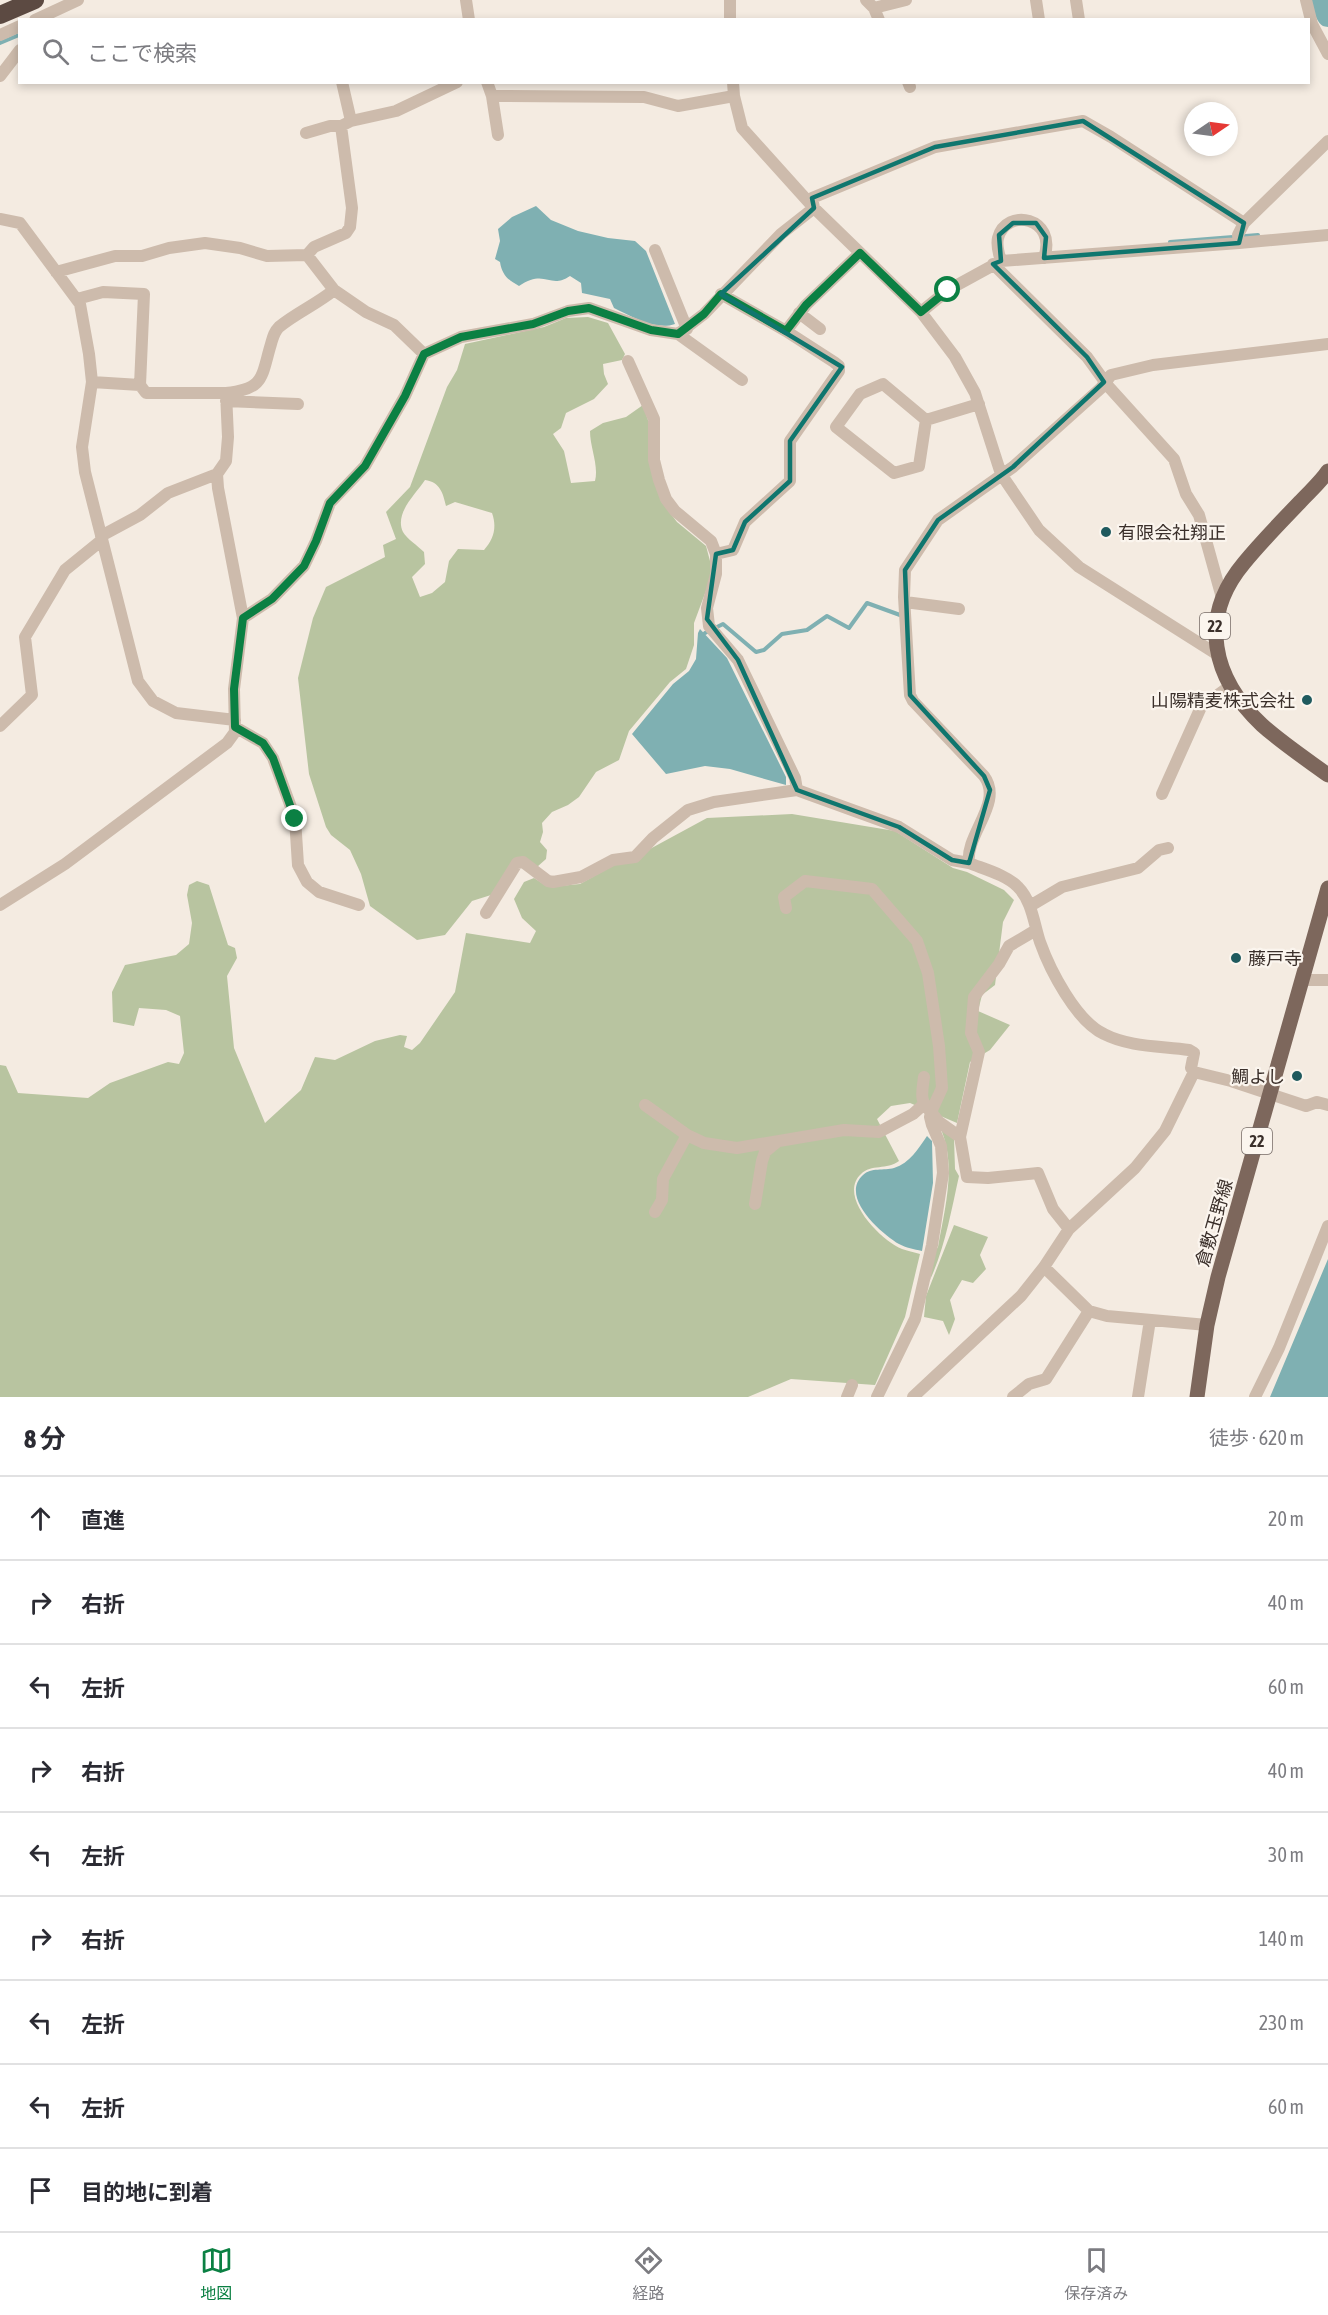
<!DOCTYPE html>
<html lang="ja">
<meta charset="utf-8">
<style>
body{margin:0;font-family:"Asap Condensed","Noto Sans JP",sans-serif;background:#f7f7f7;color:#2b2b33}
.compass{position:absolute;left:1184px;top:102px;width:54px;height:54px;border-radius:50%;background:#fff;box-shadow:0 3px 9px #0003;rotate:77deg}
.stop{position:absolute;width:18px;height:18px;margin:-14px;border:4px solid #0b8043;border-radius:50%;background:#fff}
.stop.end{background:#0b8043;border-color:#fff;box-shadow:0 2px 6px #0008}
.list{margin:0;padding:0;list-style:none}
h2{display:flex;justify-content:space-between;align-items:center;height:78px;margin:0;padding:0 24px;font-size:26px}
h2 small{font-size:20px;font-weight:400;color:#7c7c81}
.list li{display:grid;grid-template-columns:39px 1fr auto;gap:18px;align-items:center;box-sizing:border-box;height:84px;padding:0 24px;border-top:2px solid #e1e1e2}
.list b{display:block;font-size:22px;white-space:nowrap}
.list em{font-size:20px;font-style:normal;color:#7c7c81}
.icon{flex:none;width:33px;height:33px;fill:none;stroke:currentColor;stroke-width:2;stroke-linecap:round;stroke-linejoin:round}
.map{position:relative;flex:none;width:1328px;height:1397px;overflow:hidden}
.search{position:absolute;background:#fff;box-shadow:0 3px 9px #0003;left:18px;right:18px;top:18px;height:66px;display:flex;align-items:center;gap:15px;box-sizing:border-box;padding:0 21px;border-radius:0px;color:#7c7c81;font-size:22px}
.sheet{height:834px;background:#fff}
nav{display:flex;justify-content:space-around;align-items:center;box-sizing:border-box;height:84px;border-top:2px solid #e1e1e2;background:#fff;font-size:16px;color:#7c7c81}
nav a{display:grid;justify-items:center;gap:3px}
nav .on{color:#0b8043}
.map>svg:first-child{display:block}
</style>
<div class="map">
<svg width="1328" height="1397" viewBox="0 0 1328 1397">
<rect width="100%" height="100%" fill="#f4ebe1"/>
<path fill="#b8c4a0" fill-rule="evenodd" d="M 588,317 L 608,323 L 625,354 L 622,360 L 603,364 L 604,374 L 608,384 L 594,399 L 566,413 L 561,428 L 553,434 L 564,451 L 571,483 L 595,481 C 599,465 590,448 590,431 L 603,423 L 626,417 L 643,405 L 648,420 L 648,446 L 661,501 L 677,522 L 706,546 L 710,561 L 710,580 L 694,623 L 694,645 L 686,669 L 670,682 L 629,731 L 619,760 L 596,772 L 579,797 L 568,805 L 552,812 L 542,823 L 543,832 L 540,842 L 547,850 L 546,859 L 537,867 L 525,857 L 491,895 L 472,901 L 445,935 L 417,940 L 370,906 L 361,874 L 350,850 L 331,835 L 326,827 L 309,774 L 298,678 L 313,618 L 326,587 L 385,557 L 383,545 L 396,539 L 386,512 L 410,487 L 447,387 L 457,370 L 465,344 L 544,327 L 566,318 ZM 425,480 C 440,482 443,493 446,506 L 455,502 L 492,513 C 497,527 494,539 484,550 L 458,549 L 449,561 L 445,582 L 432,593 L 420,597 L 412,577 L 425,564 L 424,552 C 418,546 406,538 403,532 C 394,513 416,494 425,480 Z
M 792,814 L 895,831 L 953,868 L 967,872 L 1004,890 L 1014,900 L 1003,922 L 995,985 L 982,995 L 978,1011 L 1010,1025 L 990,1050 L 970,1062 L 957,1123 L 910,1103 L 891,1106 L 877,1119 L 899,1161 C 887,1170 871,1164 861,1174 C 837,1196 881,1241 902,1249 C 907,1251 914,1252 920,1254 L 905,1317 L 875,1385 L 791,1379 L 748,1397 L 0,1397 L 0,1065 L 6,1066 L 18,1093 L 88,1098 L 110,1083 L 168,1062 L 179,1064 L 184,1053 L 180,1016 L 166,1010 L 139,1008 L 134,1026 L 113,1022 L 112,992 L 125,965 L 176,955 L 189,944 L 192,923 L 187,895 L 189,885 L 197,881 L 209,885 L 228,945 L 235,948 L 237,958 L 227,976 L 234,1048 L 265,1123 L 301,1090 L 315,1057 L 335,1060 L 375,1041 L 400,1035 L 407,1036 L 404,1047 L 412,1050 L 420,1043 L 455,992 L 466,933 L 530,943 L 536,931 L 522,918 L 514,899 L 524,882 L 534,878 L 548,887 L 580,884 L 614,865 L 648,850 L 707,818 Z
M 940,1127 L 954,1138 L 955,1169 L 959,1176 C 951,1212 945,1247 930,1280 L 934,1253 L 938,1247 C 945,1207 957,1165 940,1127 Z
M 954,1225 L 988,1237 L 980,1255 L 986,1269 L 973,1283 L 962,1280 L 950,1300 L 955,1319 L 949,1335 L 943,1321 L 924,1317 L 926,1296 Z"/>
<path fill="#7fb0b2" d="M 536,206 L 551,220 L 578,231 L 608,238 L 635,241 L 646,251 L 675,324 C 655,331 631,316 614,308 L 610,299 L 582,293 L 581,283 L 570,276 C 549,290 546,268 519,286 C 508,280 502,275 500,262 L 495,259 L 500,241 L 498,229 L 512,217 Z
M 700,629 L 727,658 L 786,777 L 786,785 L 730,769 L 705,766 L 666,774 L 632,734 L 673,684 L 689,671 L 696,659 L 698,633 Z
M 927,1136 L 932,1141 L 933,1183 L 922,1251 C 914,1249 906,1248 899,1244 C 882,1234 839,1197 863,1175 C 871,1167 884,1171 894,1168 C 910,1163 918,1149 927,1136 Z
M 1328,1259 L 1328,1397 L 1270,1397 Z"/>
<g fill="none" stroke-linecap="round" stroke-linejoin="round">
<path stroke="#7fb0b2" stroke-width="4" d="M 0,43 L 19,35
M 1170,242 L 1258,235
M 705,633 L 723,624 L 756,652 L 764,650 L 782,634 L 807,630 L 827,616 L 849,628 L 867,603 L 900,615"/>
<path stroke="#7fb0b2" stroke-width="22" d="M 1319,0 L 1328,16"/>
<path stroke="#cdbbac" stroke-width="12" d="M 466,0 L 469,20
M 730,0 L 730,20
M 866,0 L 874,8 L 879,20
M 1036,0 L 1039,20
M 1076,0 L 1079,20
M 1306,0 L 1312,24 L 1328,54
M 874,8 L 906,0
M 35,20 L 78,0
M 0,35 L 20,26
M 0,76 L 20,50
M 342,82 L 351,121
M 487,82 L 492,96 L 498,135
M 733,82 L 734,96 L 742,128 L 814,208 L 921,312 L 955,357 L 975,393 L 1001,474 L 1039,530 L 1079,567 L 1218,655
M 908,82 L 910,87
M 492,96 L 644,97 L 678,106 L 734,96
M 306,133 L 330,126 L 341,126
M 814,208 L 812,198 L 935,147 L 1083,121 L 1111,137 L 1244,223 L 1328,141
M 0,219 L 20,223 L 80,304 L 89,354 L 92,382 L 82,447 L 85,472 L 138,681 L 153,701 L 176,713 L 235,720
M 1239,243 L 1328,235
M 655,250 L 687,329
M 307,255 L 334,290 L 366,312 L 394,325 L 424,354
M 1001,261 C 999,254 996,246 998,238 C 1006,207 1058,217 1044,258
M 993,264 L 1087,357 L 1108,386 L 1174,459 L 1186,494 L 1199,515 L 1222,598
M 56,272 L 115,256 L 142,256 L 169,248 L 205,243 L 240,248 L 267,256 L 307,255 L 314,247 L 346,233 L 350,227 L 352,208 L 341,126 L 351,121 L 396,111 L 457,82
M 77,299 L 103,292 L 144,294 L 140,385 L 92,382
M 921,312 L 948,290 L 1001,261 L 1239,243 L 1238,235 L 1244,223
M 799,313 L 820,329
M 786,331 L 806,305 L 860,253
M 678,334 L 742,380
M 628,361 L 654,419 L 654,460 L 659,480 L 666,499 L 675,511 L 711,541 L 716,554 L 716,574 L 707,608 L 709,626 L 738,660 L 795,778 L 797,790 L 899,827 L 952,860 L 969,863
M 226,393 C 265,389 261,377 271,344 C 273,337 274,332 279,327 C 296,313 317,304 334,290
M 226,401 L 298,404
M 926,420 L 883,384 L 860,394 L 836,427 L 894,473 L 919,466 L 926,420 L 979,404
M 101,536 L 140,515 L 168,493 L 217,474 L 226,461 L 228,437 L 226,393 L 146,393 L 140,385
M 716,554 L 733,550 L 745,522 L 790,481 L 790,441 L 839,371 L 839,366 L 834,362 L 786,331 L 721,294
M 905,602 L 959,609
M 243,618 L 272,599 L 304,566 L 316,541 L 330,503 L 365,466 L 405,396 L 424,354 L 461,337 L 533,324 L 568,311 L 589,308 L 651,330 L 678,334 L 704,314 L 781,234 L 814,208
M 0,726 L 32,695 L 25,637 L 65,570 L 102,540
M 235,727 L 263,743 L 273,758 L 295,818 L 298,865 L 307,882 L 319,892 L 359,905
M 1162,794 L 1201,707 L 1230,686
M 0,905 L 65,864 L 227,743 L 235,732 L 234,689 L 243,618 L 218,488 L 217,474
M 1030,906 L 1062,887 L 1138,868 L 1159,850 L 1168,848
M 786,908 L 784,897 L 805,881 L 872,889 L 917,941 L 928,973 L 939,1046 L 942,1088 L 931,1112 L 939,1122 L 960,1137
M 486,913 L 517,863 L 523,862 L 548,881 L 553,882 L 581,877 L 613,860 L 635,857 L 653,838 L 688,810 L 714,802 L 797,790
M 1036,930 L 1009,946 L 999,964 L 974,997 L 971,1033 L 979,1052 L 960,1137 L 967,1177 L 988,1178 L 1038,1173 L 1053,1209 L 1069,1229
M 1302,980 L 1328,980
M 1194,1072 L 1231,1081 L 1306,1106 L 1317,1102 L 1328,1105
M 645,1105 L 687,1135 L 704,1143 L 737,1148 L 844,1130 L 879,1132 L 913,1114 L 923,1105
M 755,1204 L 762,1161 L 765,1152 L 777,1142
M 655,1212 L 662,1200 L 663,1179 L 687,1135
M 1044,1267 L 1089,1311 L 1107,1316 L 1207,1325
M 847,1397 L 852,1385
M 877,1397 L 915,1319 L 932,1245 L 943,1173 L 941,1146 L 932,1125 L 930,1117 L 931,1112 C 919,1101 922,1093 924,1077
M 913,1397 L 1021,1296 L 1044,1267 L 1069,1229 L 1135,1168 L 1165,1131 L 1194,1072 L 1191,1068 L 1194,1053 L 1189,1050 C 1161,1046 1129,1047 1104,1034 C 1076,1021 1050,970 1040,942 C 1034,924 1032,901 1018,887 C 1007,875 984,869 969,863 C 965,834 1004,803 984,776 L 913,701 L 910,695 L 904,597 L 905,570 L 938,520 L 1013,467 L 1101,388 L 1111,375 L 1153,365 L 1328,344
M 1013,1397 L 1029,1384 L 1046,1379 L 1089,1311
M 1138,1397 L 1150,1320
M 1255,1397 L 1279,1348 L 1328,1226"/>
<path stroke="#7d675c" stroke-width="15" d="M 1328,471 C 1320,483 1309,492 1300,502 C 1281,522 1262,541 1244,563 C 1198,618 1212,678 1262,725 C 1282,743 1306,759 1328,775
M 1197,1397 L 1207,1325 L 1218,1277 L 1328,888"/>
<path stroke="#5c4a42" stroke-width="18" d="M 0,15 L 35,0"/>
</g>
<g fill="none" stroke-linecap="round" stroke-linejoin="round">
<path stroke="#0b8043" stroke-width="8" d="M 295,819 L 273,758 L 263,743 L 235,727 L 234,689 L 243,618 L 272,599 L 304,566 L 316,541 L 330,503 L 365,466 L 405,396 L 424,354 L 461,337 L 533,324 L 568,311 L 589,308 L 651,330 L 678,334 L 704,314 L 721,294 L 786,331 L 806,305 L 860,253 L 921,312 L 948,290"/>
</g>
<path fill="none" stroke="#0f766e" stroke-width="4.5" stroke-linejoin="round" d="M 1083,121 L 1244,223 L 1239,243 L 1044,258 L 1046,237 L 1036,223 L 1013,223 L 999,235 L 1001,261 L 993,264 L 1087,357 L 1104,382 L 1013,467 L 938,520 L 905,570 L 910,695 L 984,776 L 990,790 L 969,863 L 952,860 L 899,827 L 797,790 L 738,660 L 707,619 L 716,554 L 733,550 L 745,522 L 790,481 L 790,441 L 842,367 L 721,294 L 814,208 L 812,198 L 935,147 Z"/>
<g fill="#1f5a5e" stroke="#fbf5ee" stroke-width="2">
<circle cx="1106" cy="532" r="6"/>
<circle cx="1307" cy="700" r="6"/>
<circle cx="1236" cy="958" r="6"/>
<circle cx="1297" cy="1076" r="6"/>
</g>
<g text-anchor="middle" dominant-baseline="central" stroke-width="4.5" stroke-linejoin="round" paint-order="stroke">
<g fill="#fbf5ee" stroke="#756b66" stroke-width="1.5">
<rect x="1200" y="613" width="30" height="26" rx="4.5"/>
<rect x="1242" y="1128" width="30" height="26" rx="4.5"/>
</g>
<g font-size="16" font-weight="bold" fill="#3b302b">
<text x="1215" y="626">22</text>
<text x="1257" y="1141">22</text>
</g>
<g font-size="18" fill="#3b302b" stroke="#fbf5ee" text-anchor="start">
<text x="1118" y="532">有限会社翔正</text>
<text x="1295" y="700" text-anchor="end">山陽精麦株式会社</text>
<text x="1248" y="958">藤戸寺</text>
<text x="1285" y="1076" text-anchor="end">鯛よし</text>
</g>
<g font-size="18" fill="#3b302b" stroke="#fbf5ee">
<text transform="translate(1214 1223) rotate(-74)">倉敷玉野線</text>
</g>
</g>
</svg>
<svg class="compass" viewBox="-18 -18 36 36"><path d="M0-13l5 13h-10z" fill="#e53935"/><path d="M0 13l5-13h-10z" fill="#7c7c81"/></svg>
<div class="stop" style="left:948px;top:290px"></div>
<div class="stop end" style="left:295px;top:819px"></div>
<div class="search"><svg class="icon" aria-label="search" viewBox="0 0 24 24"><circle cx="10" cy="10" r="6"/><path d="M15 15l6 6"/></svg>ここで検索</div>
</div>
<section class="sheet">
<h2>8 分<small>徒歩 · 620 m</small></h2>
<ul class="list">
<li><svg class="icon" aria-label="ahead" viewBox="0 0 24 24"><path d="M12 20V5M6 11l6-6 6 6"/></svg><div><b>直進</b></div><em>20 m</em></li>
<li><svg class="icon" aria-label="right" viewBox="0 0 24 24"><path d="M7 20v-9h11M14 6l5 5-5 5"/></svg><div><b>右折</b></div><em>40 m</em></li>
<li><svg class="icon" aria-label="left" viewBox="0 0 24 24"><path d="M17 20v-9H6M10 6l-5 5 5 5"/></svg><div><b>左折</b></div><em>60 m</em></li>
<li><svg class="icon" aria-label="right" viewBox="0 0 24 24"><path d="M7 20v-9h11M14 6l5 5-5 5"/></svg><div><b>右折</b></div><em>40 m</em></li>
<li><svg class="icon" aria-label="left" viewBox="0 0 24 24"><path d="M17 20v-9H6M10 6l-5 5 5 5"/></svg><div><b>左折</b></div><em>30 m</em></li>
<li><svg class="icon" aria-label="right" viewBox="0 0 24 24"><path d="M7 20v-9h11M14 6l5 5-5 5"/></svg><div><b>右折</b></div><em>140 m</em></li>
<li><svg class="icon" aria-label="left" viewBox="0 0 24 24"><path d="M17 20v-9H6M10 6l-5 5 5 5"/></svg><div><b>左折</b></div><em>230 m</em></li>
<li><svg class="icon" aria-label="left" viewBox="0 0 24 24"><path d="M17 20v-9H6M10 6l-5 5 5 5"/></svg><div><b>左折</b></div><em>60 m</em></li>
<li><svg class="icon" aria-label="arrive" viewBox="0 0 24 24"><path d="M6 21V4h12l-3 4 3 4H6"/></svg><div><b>目的地に到着</b></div></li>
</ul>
</section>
<nav>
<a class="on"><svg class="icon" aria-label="map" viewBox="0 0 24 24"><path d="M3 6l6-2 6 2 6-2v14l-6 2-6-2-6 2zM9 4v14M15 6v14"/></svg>地図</a>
<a><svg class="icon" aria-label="directions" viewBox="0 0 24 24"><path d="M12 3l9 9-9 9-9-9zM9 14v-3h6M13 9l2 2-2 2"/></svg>経路</a>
<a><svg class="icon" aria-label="saved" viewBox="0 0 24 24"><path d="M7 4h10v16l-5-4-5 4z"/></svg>保存済み</a>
</nav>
